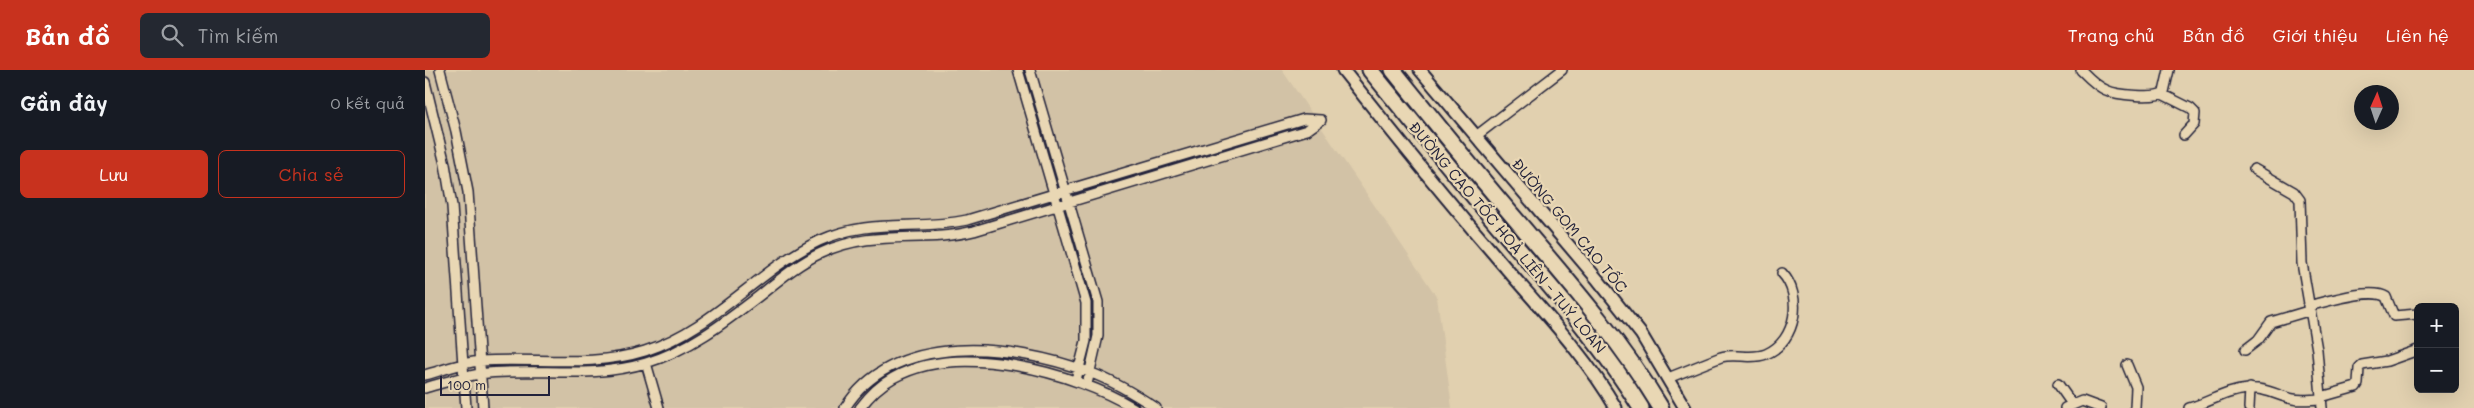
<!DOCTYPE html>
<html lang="vi">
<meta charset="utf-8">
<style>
body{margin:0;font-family:Mali,sans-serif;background:#242831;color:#f1f3f6}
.controls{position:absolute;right:15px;bottom:15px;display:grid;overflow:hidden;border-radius:8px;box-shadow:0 5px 20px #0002}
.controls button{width:45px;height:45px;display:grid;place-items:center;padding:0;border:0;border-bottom:1px solid #363941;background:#171b24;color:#f1f3f6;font:25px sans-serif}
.compass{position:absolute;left:1929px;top:15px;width:45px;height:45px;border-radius:50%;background:#171b24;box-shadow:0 5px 20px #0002;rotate:3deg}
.scale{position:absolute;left:15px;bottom:12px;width:110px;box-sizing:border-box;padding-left:5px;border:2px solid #22223b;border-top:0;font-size:14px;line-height:18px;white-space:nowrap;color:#22223b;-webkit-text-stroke:4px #e9d7b4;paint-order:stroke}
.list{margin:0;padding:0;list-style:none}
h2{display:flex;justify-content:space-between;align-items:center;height:65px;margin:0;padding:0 20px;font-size:21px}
h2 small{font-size:16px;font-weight:400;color:#9ea1a6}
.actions{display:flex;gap:10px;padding:15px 20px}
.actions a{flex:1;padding:11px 0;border:1px solid #c8321e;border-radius:8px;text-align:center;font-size:18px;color:#c8321e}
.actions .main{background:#c8321e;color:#fff}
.icon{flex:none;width:28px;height:28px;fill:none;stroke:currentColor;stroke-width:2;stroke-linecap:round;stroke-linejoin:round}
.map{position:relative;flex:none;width:2049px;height:338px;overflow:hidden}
header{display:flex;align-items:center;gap:30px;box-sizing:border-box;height:70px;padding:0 25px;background:#c8321e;color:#fff}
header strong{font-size:24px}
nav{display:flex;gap:28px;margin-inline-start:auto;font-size:18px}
.search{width:350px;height:45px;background:#242831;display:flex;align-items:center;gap:12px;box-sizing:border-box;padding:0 18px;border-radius:8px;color:#9ea1a6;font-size:19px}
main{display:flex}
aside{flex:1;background:#171b24}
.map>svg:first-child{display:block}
</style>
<header>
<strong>Bản đồ</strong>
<div class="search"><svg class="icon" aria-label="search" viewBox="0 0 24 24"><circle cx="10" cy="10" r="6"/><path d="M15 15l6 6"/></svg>Tìm kiếm</div>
<nav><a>Trang chủ</a><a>Bản đồ</a><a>Giới thiệu</a><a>Liên hệ</a></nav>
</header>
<main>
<aside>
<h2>Gần đây<small>0 kết quả</small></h2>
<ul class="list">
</ul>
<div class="actions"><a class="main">Lưu</a><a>Chia sẻ</a></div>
</aside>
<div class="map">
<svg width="2049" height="338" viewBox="0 0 2049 338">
<rect width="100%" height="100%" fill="#e1d0af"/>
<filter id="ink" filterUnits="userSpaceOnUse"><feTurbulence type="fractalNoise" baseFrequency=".02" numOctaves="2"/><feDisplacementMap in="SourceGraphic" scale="10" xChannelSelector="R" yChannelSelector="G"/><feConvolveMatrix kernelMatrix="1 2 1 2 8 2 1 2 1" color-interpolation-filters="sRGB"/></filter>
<g filter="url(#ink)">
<path fill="#d2c2a6" d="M 0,0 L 857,0 L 1012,227 L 1027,338 L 0,338 Z"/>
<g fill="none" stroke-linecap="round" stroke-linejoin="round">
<defs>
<path id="minor" d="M 15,0 L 31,61 L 43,122 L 58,338
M 593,0 L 661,233 L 661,271 L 651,310
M 605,0 L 673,232 L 673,266 L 662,314
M 1656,0 C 1663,7 1671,16 1681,20 C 1691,25 1731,29 1739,22 L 1744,0
M 0,12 L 20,94 L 27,136 L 41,338
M 1737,24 L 1765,38 L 1770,43 L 1769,54 L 1759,65
M 1051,66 L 1137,0
M 1829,99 L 1869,122 L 1875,130 L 1877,193 L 1892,280 L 1897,338
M 1883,236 C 1900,232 1947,217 1961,227 L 1969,246 L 1993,244
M 1820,280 L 1833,270 L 1846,252 L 1883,241
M 221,293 L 234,338
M 1702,295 L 1711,317 L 1710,338
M 0,305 C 18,300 36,293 55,291 C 110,287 166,298 220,281 C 289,259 331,201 394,171 C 446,147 490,161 542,150 L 879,49 L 896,50
M 1243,308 L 1296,287 C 1311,283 1326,290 1341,284 C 1372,271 1378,225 1357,203
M 1633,314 L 1647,334
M 0,318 C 21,312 41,305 63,303 C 117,298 167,309 221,293 C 264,280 299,253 334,226 C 354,210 374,193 396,183 C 450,158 496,174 549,161 L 882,60 L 896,50
M 1896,327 L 1931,317 L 1933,314 L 1934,298 L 1937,295 L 1962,291 L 1993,280
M 420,338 C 469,260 589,274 664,302 C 688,311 710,324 731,338
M 435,338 C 444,326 455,315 468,308 C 534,271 649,302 709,338
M 1640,338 L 1657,331 L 1676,338
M 1764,338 C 1786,332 1799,321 1823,319 C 1839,317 1853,326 1868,329 C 1877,331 1887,329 1896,329
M 1824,338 L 1825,318"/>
<path id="secondary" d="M 918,0 C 967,62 1016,123 1068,183 C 1110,233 1158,281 1191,338
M 995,0 L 1173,210 L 1216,264 L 1260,338"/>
<path id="motorway" d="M 945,0 C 991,56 1036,112 1083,167 C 1130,222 1178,276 1216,338
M 968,0 C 1009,51 1050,102 1093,152 C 1144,212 1195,270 1236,338"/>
</defs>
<use href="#minor" stroke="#22223b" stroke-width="12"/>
<use href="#secondary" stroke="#22223b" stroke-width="15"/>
<use href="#motorway" stroke="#22223b" stroke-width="19"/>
<use href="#minor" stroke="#e9d7b4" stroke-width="9"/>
<use href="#secondary" stroke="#e9d7b4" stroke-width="11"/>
<use href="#motorway" stroke="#e9d7b4" stroke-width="15"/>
</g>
</g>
<g text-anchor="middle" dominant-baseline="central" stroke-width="4.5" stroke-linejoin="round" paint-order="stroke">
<g font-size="15" fill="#22223b" stroke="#e9d7b4">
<text transform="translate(1145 155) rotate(50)">ĐƯỜNG GOM CAO TỐC</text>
<text transform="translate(1083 167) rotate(50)">ĐƯỜNG CAO TỐC HOÀ LIÊN - TUÝ LOAN</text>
</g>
</g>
</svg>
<div class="controls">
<button>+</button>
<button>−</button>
</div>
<svg class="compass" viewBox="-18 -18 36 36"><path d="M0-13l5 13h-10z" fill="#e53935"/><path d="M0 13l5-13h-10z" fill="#9ea1a6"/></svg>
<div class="scale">100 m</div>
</div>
</main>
